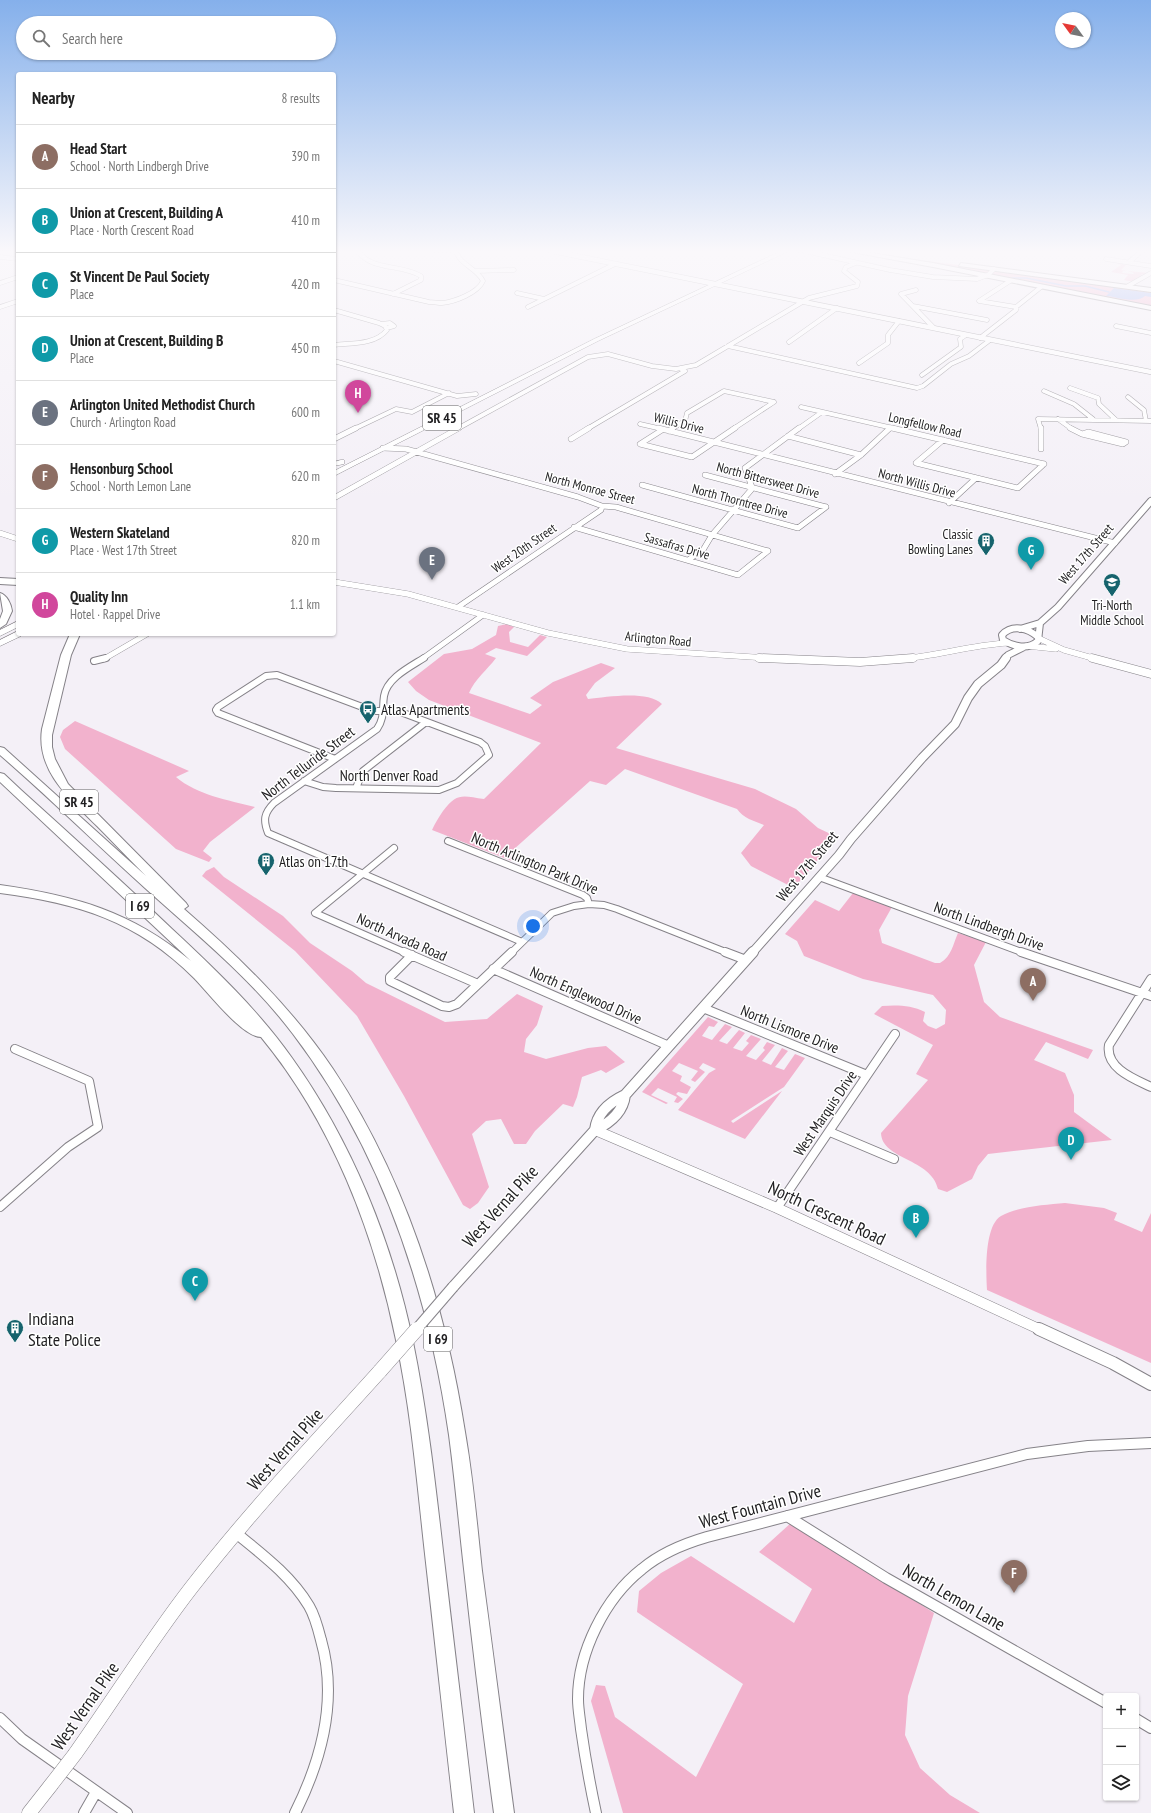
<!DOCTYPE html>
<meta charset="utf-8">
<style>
body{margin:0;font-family:"PT Sans Narrow",sans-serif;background:#f6f6f6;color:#222}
.controls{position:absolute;right:12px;bottom:12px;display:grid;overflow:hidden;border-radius:4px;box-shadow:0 1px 3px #0004}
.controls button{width:36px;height:36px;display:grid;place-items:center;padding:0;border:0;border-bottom:1px solid #e0e0e0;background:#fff;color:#222;font:20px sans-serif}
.compass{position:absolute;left:1055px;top:12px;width:36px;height:36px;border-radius:50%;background:#fff;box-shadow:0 1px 3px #0004;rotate:303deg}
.you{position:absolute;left:533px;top:926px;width:14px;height:14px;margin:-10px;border:3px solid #fff;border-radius:50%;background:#1a73e8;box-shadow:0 0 0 6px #1a73e833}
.badge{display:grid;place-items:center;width:26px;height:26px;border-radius:50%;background:#16636d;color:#fff;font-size:13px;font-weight:700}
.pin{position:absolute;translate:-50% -33px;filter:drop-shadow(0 1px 2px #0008)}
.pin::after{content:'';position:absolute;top:21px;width:14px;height:12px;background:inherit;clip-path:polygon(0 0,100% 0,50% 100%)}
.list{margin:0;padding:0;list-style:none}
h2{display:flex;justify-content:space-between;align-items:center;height:52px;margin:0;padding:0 16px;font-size:17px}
h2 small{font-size:13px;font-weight:400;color:#767676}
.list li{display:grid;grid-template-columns:26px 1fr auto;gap:12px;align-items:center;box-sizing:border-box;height:64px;padding:0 16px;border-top:1px solid #e0e0e0}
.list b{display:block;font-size:15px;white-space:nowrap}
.list p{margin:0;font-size:13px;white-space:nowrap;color:#767676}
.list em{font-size:13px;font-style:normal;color:#767676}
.icon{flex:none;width:22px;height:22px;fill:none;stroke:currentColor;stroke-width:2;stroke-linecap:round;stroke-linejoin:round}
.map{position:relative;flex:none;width:1151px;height:1813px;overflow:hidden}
.search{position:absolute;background:#fff;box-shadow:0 1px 3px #0004;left:16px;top:16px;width:320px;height:44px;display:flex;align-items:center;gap:10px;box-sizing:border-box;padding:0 14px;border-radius:22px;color:#767676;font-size:15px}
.panel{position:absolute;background:#fff;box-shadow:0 1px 3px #0004;left:16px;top:72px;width:320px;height:564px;border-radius:4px}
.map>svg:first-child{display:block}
</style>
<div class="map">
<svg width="1151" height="1813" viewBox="0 0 1151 1813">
<rect width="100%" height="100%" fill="#f4f0f7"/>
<path fill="#f2b2cd" d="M 889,256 L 1151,290 L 1151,307 Z
M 1117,263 L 1125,263 L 1123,265 L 1126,265 L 1121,270 L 1127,271 L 1123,271 L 1122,273 L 1133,274 L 1134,273 L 1128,271 L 1148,273 L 1140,275 L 1143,276 C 1133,281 1133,282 1124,280 L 1128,275 L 1111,272 L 1121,265 Z
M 507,624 L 514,627 L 509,632 L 510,642 L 528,647 L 540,635 L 547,637 L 527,656 L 496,648 L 485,654 L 496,658 C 487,670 475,679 469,693 L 530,714 L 542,705 L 530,698 L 553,682 L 601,663 L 615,668 L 595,683 L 586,695 L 588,699 C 607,697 648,690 662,704 L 616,748 L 755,789 L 796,809 L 818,828 L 837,837 L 794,888 L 751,866 L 741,853 L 764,825 C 754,821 743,818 737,809 L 625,769 L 606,785 L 590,781 L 513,850 L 521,854 L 512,861 L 432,830 C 435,823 439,817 443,811 C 457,792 463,796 484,799 L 541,743 L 429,700 L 416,691 L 408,682 L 444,654 L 472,649 L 496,635 L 498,626 Z
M 75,721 L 189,771 L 176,777 C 197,795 228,800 255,807 L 210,842 L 203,851 L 212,858 L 209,862 L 176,849 L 65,749 L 60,737 L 63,730 Z
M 214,867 L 224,877 L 283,916 L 310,943 L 352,971 L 366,983 L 445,1022 L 487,1019 L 517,994 L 543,1006 L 537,1025 L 526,1039 L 524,1052 L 546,1059 L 588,1048 L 606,1046 L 625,1062 L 606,1073 L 601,1070 L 582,1077 L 577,1097 L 573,1107 L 563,1104 L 535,1131 L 526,1144 L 514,1144 L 501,1119 L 486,1121 L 472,1134 L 489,1187 L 478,1203 L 470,1209 L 463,1205 L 404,1096 L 357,1016 L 295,951 L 202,876 L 206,871 Z
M 853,893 L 892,907 L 879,930 L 882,943 L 935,963 L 940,963 C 952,956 953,944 958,933 L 986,942 L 974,965 L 984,1002 L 1000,1017 L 1093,1050 L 1088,1059 L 1046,1042 L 1034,1060 L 1065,1073 L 1074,1095 L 1074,1112 L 1112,1140 L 988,1154 L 978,1166 L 972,1179 L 947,1192 L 938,1189 C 931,1158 882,1160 881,1133 L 928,1080 L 916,1074 L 933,1045 L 874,1014 L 882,1006 C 897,1005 911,1005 925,1012 L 923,1021 L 928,1026 L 936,1029 L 945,1024 L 946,1010 L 933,995 L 863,979 L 804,956 L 797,941 L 785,934 L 815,900 L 839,911 Z
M 708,1017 L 718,1022 L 714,1027 L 709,1026 L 702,1036 L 712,1040 L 725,1024 L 732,1027 L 719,1041 L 727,1044 L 739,1030 L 745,1033 L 733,1048 L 742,1051 L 749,1043 L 746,1041 L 751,1035 L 761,1039 L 746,1056 L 756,1060 L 765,1050 L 763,1048 L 767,1042 L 775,1045 L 762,1061 L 771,1065 L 782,1048 L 788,1051 L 775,1067 L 784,1070 L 795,1054 L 805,1058 L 784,1087 L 731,1121 L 733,1123 L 782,1091 L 745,1139 L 678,1110 L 709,1073 L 716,1069 L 703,1063 L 699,1068 L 705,1072 L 695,1082 L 691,1080 L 698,1071 L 679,1063 L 672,1071 L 682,1076 L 680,1081 L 691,1087 L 687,1094 L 678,1092 L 676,1094 L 683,1099 L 678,1103 L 674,1102 L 677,1097 L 658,1088 L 651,1095 L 668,1103 L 666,1104 L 642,1092 Z
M 1065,1203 L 1104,1208 L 1117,1213 L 1114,1220 L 1142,1232 L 1151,1213 L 1151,1363 L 987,1290 C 986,1273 984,1226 1001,1216 C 1020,1206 1045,1205 1065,1203 Z
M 792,1522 L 934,1613 L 908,1696 L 905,1735 L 920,1768 L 950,1795 L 980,1813 L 623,1813 L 591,1701 L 596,1685 L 605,1686 L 615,1717 L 696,1777 L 743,1684 L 637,1612 L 639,1591 L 661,1573 L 691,1556 L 794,1623 L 812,1589 L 759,1552 Z"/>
<path fill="#91a9f0" d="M 1114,288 L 1151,293 L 1151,297 L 1145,296 C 1136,304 1117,297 1106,296 Z"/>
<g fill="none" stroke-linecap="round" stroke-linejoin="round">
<path stroke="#91a9f0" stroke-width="1.5" d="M 1012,278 L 1026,278 L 1066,286 L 1085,286 L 1109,292"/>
<defs>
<path id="minor-far4" d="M 357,250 C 370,271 402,264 421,276 L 421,280 L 393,294
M 434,250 L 456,251
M 800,250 L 890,270 L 933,277 L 977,279 L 988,275 L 994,269
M 0,257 L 18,259
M 1106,259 L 1151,266
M 1129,262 L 1143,250
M 476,271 L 514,270
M 334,280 L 429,302 C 433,302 438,303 442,303 C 454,302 478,293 483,281 C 478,269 457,263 456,250
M 1010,281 L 979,301 L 1016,307
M 0,283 L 18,277
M 1128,286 L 1151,273
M 916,290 L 901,294 L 934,328
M 517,293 L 544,299
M 913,306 L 987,320
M 0,307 L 18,301
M 528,307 L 615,264
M 334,310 L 379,323 L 385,326 L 387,330 C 375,345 351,343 334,345
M 381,324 L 390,323 L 394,326 L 387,328
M 1116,326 L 1151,333
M 980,338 L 1016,310 L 1016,307 L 1041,287
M 789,342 L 837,308
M 728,346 L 917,388 L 923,386 L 951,364 L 969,356 L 990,340
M 334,361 L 457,396 L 476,394
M 859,363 L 888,343 L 888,335 L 899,321
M 922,375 L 961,347 L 960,339 L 966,335
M 1070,388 L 1098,398 L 1099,404 L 1116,420
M 1044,391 L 1074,404 L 1093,419
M 1128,397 L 1144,410 L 1146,421
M 801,407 L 897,429
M 1058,419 L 1072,429
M 640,424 L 662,429
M 354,429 L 396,409 L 412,412 L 449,393
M 457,429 L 588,357 L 608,354 L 652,366 L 676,369 L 696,365 L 809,298 L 857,286 L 858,282 L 844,271 L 846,267 L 856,263
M 587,429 L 685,371 L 681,369
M 671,429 L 685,421 L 687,413 L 724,391 L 774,402
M 733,429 L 774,402
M 798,429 L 822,412
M 889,429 L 891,428
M 1041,429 L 1038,419 L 1151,421"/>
<path id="minor-far3" d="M 658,428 L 1115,543
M 892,428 L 1044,464
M 1041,428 L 1041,449
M 1070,428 L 1082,434
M 662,430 L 640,444 L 692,457 L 735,428
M 669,431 L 673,428
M 1088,432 L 1126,442 L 1123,444 L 1082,434 Z
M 788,436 L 861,455
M 334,439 L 356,428
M 571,439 L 589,428
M 943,440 L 916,463 L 1018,488 L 1044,464
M 383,448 L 406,449 L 578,497 L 602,506 L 616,507 L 768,551
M 835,474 L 861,455 L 890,428
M 705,475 L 826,507
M 642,485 L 798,528 L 826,507
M 334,498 L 459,428
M 949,503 L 976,478
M 574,527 L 738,575 L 768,551
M 688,560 L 703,550 L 712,535 L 751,490 L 752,487 L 745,468 L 799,428
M 458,607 L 601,510 L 602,506
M 104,659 L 147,634
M 422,659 L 483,615"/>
<path id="minor-far2" d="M 424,658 C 410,667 387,678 384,696 C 382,709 385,717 377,729 L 274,803 C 264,813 263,820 268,833 L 522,942
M 94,661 L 106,658
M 304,781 L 323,787 L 336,788 L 439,790 L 457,783 L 489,755 L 485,746 L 480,742 L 398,711 L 373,711 L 277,675 L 266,676 L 218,707 L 216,710 L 218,713 L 335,759
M 356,788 L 363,771 L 426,722
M 448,841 L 583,895 L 587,898 L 589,904
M 394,848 L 315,913 L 406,953
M 819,877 L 1024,953
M 511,953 L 552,913 L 574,906 L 589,904 L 604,905 L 617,909 L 728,953"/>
<path id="minor-far1" d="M 404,952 L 478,984
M 725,952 L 746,960
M 1021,952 L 1151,996
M 412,955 L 390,977 L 390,981 L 442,1006 L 449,1007 L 457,1004 L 512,952
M 493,969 L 669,1046
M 1151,979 L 1109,1045 C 1105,1068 1134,1079 1151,1087
M 703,1008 L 867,1075
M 830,1132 L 894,1159
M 0,1207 L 68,1147 L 98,1127 L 89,1081 L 15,1049
M 777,1208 L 895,1034"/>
<path id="minor" d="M 787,1516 L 886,1578 L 1106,1703
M 236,1533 C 263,1555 291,1576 309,1606 C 315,1616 318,1628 321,1640 C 338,1699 322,1759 295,1813
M 0,1718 L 22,1739 L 127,1813
M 1136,1719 L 1151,1728
M 84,1813 L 96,1792
M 596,1813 C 590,1785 585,1757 581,1729 C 580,1719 578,1709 578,1699 C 578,1652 605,1598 642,1569 C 661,1553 683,1544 707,1537 L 1027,1454 L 1088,1446 L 1151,1443"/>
<path id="tertiary-far4" d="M 547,250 L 1151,372"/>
<path id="tertiary-far3" d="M 0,533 L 18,539
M 334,582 L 408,594 L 548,633 L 627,649 L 783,659
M 1038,638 L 1064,650 L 1096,659
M 1027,646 L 1056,649
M 901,659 C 937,656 971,645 1007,643"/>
<path id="tertiary-far2" d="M 759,658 L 860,662 L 913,658
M 1092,658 L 1151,674"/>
<path id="tertiary-far1" d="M 595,1130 L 777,1208 L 1041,1330"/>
<path id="tertiary" d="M 1039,1329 L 1113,1363 L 1151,1384"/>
<path id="secondary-far3" d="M 1020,629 L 1040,623 L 1058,607 L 1151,501
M 1038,637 C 1028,628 1012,624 1002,635 L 1003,640 C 1014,647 1028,650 1038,641 L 1040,623
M 1005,659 L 1008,655 L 1024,647"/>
<path id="secondary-far2" d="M 752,953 L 839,855 L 851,839 L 922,758 L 955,724 L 968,698 L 978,684 L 1001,665 L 1006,658"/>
<path id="secondary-far1" d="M 595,1130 C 597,1112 610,1102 625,1095 L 753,952
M 453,1287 L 595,1130 C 610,1123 623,1112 625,1095"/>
<path id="secondary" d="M 75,1754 C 114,1699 150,1641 191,1588 C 250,1512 316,1442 380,1371
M 29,1813 L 51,1785"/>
<path id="primary" d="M 841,250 L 853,250 L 933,263 L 1151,306 L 1151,310 L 933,267 Z
M 961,263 L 1151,288 L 1151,292 L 959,266 Z"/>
<path id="trunk" d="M 783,250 L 791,250 L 598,341 L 334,476 L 334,471 L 594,339 Z
M 341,460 L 344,460 L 344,464 L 334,466 L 334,462 Z
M 18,621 L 18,627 L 0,636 L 0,630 Z
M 18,631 L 18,634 L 22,634 L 21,636 L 0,646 L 0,640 Z"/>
<path id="motorway" d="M 0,578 L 18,579 L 18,585 L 0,584 Z
M 0,593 C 7,595 11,604 12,611 L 6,624 L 0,628 L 0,619 L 3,611 Z
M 70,634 L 80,634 L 71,655 L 52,735 L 52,747 L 55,759 L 68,784 L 186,903 L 188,906 L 184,909 C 239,957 292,1008 333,1069 C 405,1178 445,1304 465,1432 C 473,1478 477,1524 482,1571 C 493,1651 503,1732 514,1813 L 494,1813 C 483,1732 473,1651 464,1569 C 459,1525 455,1480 449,1435 C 428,1291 382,1151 293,1034 C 251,978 196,934 145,888 C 96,844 50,798 0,755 L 0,747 L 4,748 L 146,876 C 129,859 113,842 97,826 C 70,799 36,771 42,729 L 61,655 Z
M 0,773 L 4,774 L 21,790 C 72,836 123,882 172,929 C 215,969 258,1010 292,1058 C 352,1142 392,1241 413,1342 C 427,1411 435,1481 443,1551 C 453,1638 464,1726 474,1813 L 454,1813 C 444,1727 435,1640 425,1554 C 417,1482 411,1410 396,1340 C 374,1232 332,1123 261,1037 C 242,1037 208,992 194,978 C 137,921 78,903 0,893 L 0,885 C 76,896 131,911 191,961 L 0,782 Z"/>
</defs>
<use href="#minor-far4" stroke="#858288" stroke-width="5"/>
<use href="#minor-far3" stroke="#858288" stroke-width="6"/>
<use href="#minor-far2" stroke="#858288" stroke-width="8"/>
<use href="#minor-far1" stroke="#858288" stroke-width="10"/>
<use href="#minor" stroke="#858288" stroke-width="12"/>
<use href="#tertiary-far4" stroke="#858288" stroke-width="5.5"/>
<use href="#tertiary-far3" stroke="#858288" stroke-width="6"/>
<use href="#tertiary-far2" stroke="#858288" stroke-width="9"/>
<use href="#tertiary-far1" stroke="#858288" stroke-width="11"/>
<use href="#tertiary" stroke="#858288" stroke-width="14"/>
<use href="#secondary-far3" stroke="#858288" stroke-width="8"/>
<use href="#secondary-far2" stroke="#858288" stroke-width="10"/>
<use href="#secondary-far1" stroke="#858288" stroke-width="12"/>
<use href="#secondary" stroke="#858288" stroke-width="15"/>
<use href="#primary" stroke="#858288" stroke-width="2"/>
<use href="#trunk" stroke="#858288" stroke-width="1"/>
<use href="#motorway" stroke="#858288" stroke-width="2"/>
<use href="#minor-far4" stroke="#fff" stroke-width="4"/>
<use href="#minor-far3" stroke="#fff" stroke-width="5"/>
<use href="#minor-far2" stroke="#fff" stroke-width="6"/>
<use href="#minor-far1" stroke="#fff" stroke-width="8"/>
<use href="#minor" stroke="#fff" stroke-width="10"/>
<use href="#tertiary-far4" stroke="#fff" stroke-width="4.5"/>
<use href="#tertiary-far3" stroke="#fff" stroke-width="5.5"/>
<use href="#tertiary-far2" stroke="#fff" stroke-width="8"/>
<use href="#tertiary-far1" stroke="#fff" stroke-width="10"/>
<use href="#tertiary" stroke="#fff" stroke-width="12"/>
<use href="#secondary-far3" stroke="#fff" stroke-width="6"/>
<use href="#secondary-far2" stroke="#fff" stroke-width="8"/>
<use href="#secondary-far1" stroke="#fff" stroke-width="10"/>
<use href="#secondary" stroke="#fff" stroke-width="14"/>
<use href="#primary" fill="#fff" fill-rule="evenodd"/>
<use href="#trunk" fill="#fff" fill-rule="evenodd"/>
<use href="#motorway" fill="#fff" fill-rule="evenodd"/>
<defs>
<path id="secondary-bridge-far1" d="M 416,1330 L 453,1287"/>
<path id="secondary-bridge" d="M 380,1371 L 417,1329
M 51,1785 L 75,1754"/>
</defs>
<use href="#secondary-bridge-far1" stroke="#858288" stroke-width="12" stroke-linecap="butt"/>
<use href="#secondary-bridge" stroke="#858288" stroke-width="15" stroke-linecap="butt"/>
<use href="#secondary-bridge-far1" stroke="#fff" stroke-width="10"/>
<use href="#secondary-bridge" stroke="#fff" stroke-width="14"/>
</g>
<linearGradient id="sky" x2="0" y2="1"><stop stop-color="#85b0eb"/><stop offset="0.5" stop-color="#faf8fb"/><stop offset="1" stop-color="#faf8fb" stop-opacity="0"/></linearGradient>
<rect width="1151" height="504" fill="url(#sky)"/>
<defs>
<symbol id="building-pin" viewBox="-11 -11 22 30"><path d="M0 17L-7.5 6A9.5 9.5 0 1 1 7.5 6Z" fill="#16636d" stroke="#fff"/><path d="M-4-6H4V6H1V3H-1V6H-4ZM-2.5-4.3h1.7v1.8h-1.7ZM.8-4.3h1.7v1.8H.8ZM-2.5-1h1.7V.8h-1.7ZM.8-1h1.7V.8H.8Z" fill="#fff"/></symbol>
<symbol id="school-pin" viewBox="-11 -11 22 30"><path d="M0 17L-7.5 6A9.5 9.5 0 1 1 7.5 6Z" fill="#16636d" stroke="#fff"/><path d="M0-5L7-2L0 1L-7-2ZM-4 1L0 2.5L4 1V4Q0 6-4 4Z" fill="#fff"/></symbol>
<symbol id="bus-pin" viewBox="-11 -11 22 30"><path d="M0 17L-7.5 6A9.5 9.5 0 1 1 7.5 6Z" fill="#16636d" stroke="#fff"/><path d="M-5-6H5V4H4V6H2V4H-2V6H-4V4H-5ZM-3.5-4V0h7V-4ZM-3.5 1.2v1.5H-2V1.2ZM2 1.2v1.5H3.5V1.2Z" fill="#fff"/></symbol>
</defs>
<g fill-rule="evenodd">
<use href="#building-pin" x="976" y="531" width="20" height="27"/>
<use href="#school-pin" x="1102" y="572" width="20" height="27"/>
<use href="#bus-pin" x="358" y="699" width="20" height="27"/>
<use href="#building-pin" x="256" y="851" width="20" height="27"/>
<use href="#building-pin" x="5" y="1318" width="20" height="27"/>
</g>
<g text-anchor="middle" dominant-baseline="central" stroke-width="3" stroke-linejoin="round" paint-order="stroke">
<g font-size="13" fill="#1f1e20" stroke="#fff">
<text transform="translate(679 423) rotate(14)">Willis Drive</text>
<text transform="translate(925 425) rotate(13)">Longfellow Road</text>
<text transform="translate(768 480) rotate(15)">North Bittersweet Drive</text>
<text transform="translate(917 483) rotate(15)">North Willis Drive</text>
<text transform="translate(590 488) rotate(15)">North Monroe Street</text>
<text transform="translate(740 501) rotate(15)">North Thorntree Drive</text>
<text transform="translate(677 546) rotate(16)">Sassafras Drive</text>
<text transform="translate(524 548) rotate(-35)">West 20th Street</text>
<text transform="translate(1086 554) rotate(-49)">West 17th Street</text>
<text transform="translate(658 639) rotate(5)">Arlington Road</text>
</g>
<g font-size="13" fill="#1f1e20" stroke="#fff" text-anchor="end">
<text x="973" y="534">Classic<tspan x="973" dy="15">Bowling Lanes</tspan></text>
<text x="1112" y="605" text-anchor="middle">Tri-North<tspan x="1112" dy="15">Middle School</tspan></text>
</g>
<g fill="#fff" stroke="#626263" stroke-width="1">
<rect x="423" y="406" width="38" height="24" rx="3"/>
<rect x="60" y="790" width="38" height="24" rx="3"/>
<rect x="126" y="894" width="28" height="24" rx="3"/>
<rect x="424" y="1327" width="28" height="24" rx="3"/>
</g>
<g font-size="14" font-weight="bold" fill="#1f1e20">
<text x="442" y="418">SR 45</text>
<text x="79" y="802">SR 45</text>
<text x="140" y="906">I 69</text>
<text x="438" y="1339">I 69</text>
</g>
<g font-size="15" fill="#1f1e20" stroke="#fff" text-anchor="start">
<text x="381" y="709">Atlas Apartments</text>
<text x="279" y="861">Atlas on 17th</text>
</g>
<g font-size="15" fill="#1f1e20" stroke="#fff">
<text transform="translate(308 763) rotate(-37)">North Telluride Street</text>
<text x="389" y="775">North Denver Road</text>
<text transform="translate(535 863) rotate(23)">North Arlington Park Drive</text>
<text transform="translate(807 866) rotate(-50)">West 17th Street</text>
<text transform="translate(989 926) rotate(20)">North Lindbergh Drive</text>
<text transform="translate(402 937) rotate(24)">North Arvada Road</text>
<text transform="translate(586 995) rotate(24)">North Englewood Drive</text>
<text transform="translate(790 1029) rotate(22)">North Lismore Drive</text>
<text transform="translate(825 1113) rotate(-56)">West Marquis Drive</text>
</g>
<g font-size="18" fill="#1f1e20" stroke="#fff">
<text transform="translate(500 1206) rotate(-48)">West Vernal Pike</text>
<text transform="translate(827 1213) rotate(25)">North Crescent Road</text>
<text transform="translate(285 1449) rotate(-48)">West Vernal Pike</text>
<text transform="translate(760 1506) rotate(-15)">West Fountain Drive</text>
<text transform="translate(954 1597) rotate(30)">North Lemon Lane</text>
<text transform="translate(85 1706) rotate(-55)">West Vernal Pike</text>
</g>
<g font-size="18" fill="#1f1e20" stroke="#fff" text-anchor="start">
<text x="28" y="1318">Indiana<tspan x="28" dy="21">State Police</tspan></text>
</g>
</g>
</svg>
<div class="controls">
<button>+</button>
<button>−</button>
<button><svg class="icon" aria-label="layers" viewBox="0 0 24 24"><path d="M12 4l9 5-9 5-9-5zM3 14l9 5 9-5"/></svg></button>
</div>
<svg class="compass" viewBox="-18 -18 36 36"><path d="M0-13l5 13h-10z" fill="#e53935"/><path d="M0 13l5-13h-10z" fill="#767676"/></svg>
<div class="you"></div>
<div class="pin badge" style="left:1033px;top:1001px;background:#8d6e63">A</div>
<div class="pin badge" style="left:916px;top:1238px;background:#0f9aa8">B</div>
<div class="pin badge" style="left:195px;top:1301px;background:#0f9aa8">C</div>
<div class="pin badge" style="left:1071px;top:1160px;background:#0f9aa8">D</div>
<div class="pin badge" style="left:432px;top:580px;background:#6b7280">E</div>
<div class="pin badge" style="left:1014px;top:1593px;background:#8d6e63">F</div>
<div class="pin badge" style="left:1031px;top:570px;background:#0f9aa8">G</div>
<div class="pin badge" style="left:358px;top:413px;background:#d1479c">H</div>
<div class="search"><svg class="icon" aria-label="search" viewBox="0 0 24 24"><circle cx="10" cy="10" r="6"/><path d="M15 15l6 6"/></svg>Search here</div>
<section class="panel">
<h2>Nearby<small>8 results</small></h2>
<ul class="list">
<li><span class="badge" style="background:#8d6e63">A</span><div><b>Head Start</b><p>School · North Lindbergh Drive</p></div><em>390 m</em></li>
<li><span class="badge" style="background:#0f9aa8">B</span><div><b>Union at Crescent, Building A</b><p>Place · North Crescent Road</p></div><em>410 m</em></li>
<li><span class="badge" style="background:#0f9aa8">C</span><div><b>St Vincent De Paul Society</b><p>Place</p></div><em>420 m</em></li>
<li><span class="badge" style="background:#0f9aa8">D</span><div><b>Union at Crescent, Building B</b><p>Place</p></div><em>450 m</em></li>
<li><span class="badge" style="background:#6b7280">E</span><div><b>Arlington United Methodist Church</b><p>Church · Arlington Road</p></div><em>600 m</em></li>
<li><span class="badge" style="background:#8d6e63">F</span><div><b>Hensonburg School</b><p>School · North Lemon Lane</p></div><em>620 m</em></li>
<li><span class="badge" style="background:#0f9aa8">G</span><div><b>Western Skateland</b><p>Place · West 17th Street</p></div><em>820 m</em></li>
<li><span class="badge" style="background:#d1479c">H</span><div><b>Quality Inn</b><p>Hotel · Rappel Drive</p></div><em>1.1 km</em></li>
</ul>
</section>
</div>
